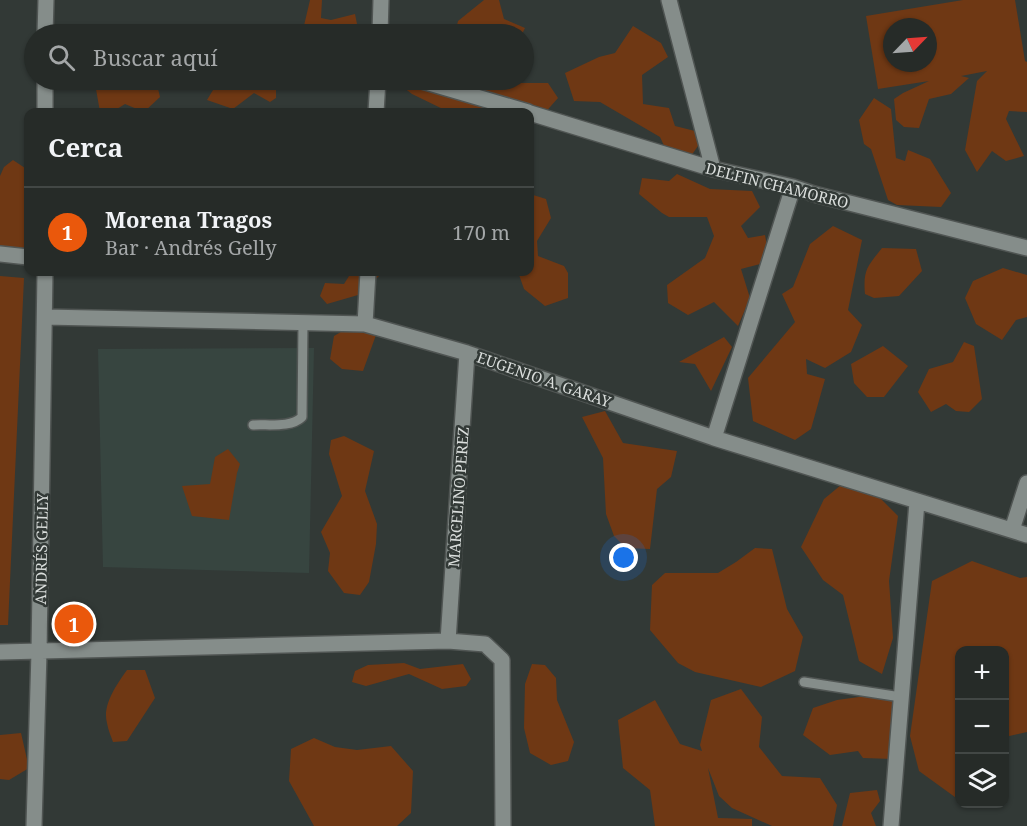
<!DOCTYPE html>
<html lang="es">
<meta charset="utf-8">
<style>
body{margin:0;font-family:"Noto Serif",serif;background:#2e3330;color:#f1f3f6}
.controls{position:absolute;right:18px;bottom:18px;display:grid;overflow:hidden;border-radius:12px;box-shadow:0 2px 4px #0004}
.controls button{width:54px;height:54px;display:grid;place-items:center;padding:0;border:0;border-bottom:2px solid #424745;background:#262b28;color:#f1f3f6;font:30px sans-serif}
.compass{position:absolute;left:883px;top:18px;width:54px;height:54px;border-radius:50%;background:#262b28;box-shadow:0 2px 4px #0004;rotate:65deg}
.you{position:absolute;left:624px;top:558px;width:21px;height:21px;margin:-15px;border:4px solid #fff;border-radius:50%;background:#1a73e8;box-shadow:0 0 0 9px #1a73e833}
.badge{display:grid;place-items:center;width:39px;height:39px;border-radius:50%;background:#ea580c;color:#fff;font-size:20px;font-weight:700}
.pin{position:absolute;translate:-50% -50%;border:3px solid #fff;box-shadow:0 2px 6px #0006}
.list{margin:0;padding:0;list-style:none}
h2{display:flex;justify-content:space-between;align-items:center;height:78px;margin:0;padding:0 24px;font-size:26px}
h2 small{font-size:20px;font-weight:400;color:#a4a7a8}
.list li{display:grid;grid-template-columns:39px 1fr auto;gap:18px;align-items:center;box-sizing:border-box;height:90px;padding:0 24px;border-top:2px solid #424745}
.list b{display:block;font-size:22px;white-space:nowrap}
.list p{margin:0;font-size:20px;white-space:nowrap;color:#a4a7a8}
.list em{font-size:20px;font-style:normal;color:#a4a7a8}
.icon{flex:none;width:33px;height:33px;fill:none;stroke:currentColor;stroke-width:2;stroke-linecap:round;stroke-linejoin:round}
.map{position:relative;flex:none;width:1027px;height:826px;overflow:hidden}
.search{position:absolute;background:#262b28;box-shadow:0 2px 4px #0004;left:24px;top:24px;width:510px;height:66px;display:flex;align-items:center;gap:15px;box-sizing:border-box;padding:0 21px;border-radius:33px;color:#a4a7a8;font-size:22px}
.panel{position:absolute;background:#262b28;box-shadow:0 2px 4px #0004;left:24px;top:108px;width:510px;height:168px;border-radius:12px}
.map>svg:first-child{display:block}
</style>
<div class="map">
<svg width="1027" height="826" viewBox="0 0 1027 826">
<rect width="100%" height="100%" fill="#323936"/>
<path fill="#374540" d="M 314,348 L 309,573 L 103,567 L 98,349 Z"/>
<path fill="#6f3814" fill-rule="evenodd" d="M 310,0 L 322,0 L 321,18 L 331,20 L 355,14 L 359,34 L 302,34 Z
M 484,0 L 499,0 L 504,19 L 525,28 L 522,34 L 455,34 L 458,21 Z
M 963,0 L 1015,0 L 1025,61 L 1027,62 L 1027,112 L 1009,111 L 1006,119 L 1024,156 L 1006,161 L 992,151 L 977,172 L 965,150 L 977,81 L 987,71 L 961,76 L 969,78 L 951,94 L 929,99 L 919,128 L 904,127 L 896,120 L 894,99 L 903,93 L 929,81 L 878,89 L 866,16 ZM 892,27 L 928,27 L 928,63 L 892,63 Z
M 633,26 L 661,43 L 668,57 L 642,75 L 643,104 L 669,108 L 675,126 L 695,131 L 700,143 L 691,156 L 667,152 L 660,137 L 600,102 L 574,101 L 565,73 L 599,57 L 615,53 Z
M 97,80 L 156,80 L 160,97 L 144,112 L 125,104 L 117,109 L 117,112 L 100,112 L 96,89 L 92,83 Z
M 219,80 L 264,80 L 276,89 L 276,98 L 270,102 L 254,93 L 233,109 L 207,100 Z
M 399,80 L 519,80 L 521,83 L 548,83 L 558,98 L 543,115 L 511,100 L 485,112 L 449,112 L 412,94 L 403,87 Z
M 874,98 L 891,109 L 896,158 L 905,161 L 908,150 L 930,159 L 951,193 L 941,207 L 897,205 L 888,200 L 871,149 L 864,144 L 859,120 Z
M 13,160 L 28,170 L 28,239 L 23,249 L 0,248 L 0,176 L 4,167 Z
M 677,174 L 710,189 L 752,191 L 760,207 L 741,226 L 748,238 L 765,235 L 767,246 L 764,263 L 741,269 L 750,298 L 738,326 L 714,302 L 688,315 L 668,303 L 667,285 L 705,258 L 714,236 L 707,217 L 669,217 L 662,213 L 639,194 L 642,178 L 669,181 Z
M 530,194 L 546,199 L 551,218 L 537,241 L 538,256 L 564,266 L 568,273 L 568,298 L 545,306 L 524,289 L 518,272 L 530,272 Z
M 833,226 L 862,240 L 848,310 L 862,325 L 851,352 L 825,368 L 806,359 L 807,374 L 825,379 L 811,429 L 795,440 L 753,421 L 748,378 L 795,322 L 782,294 L 793,287 L 810,244 Z
M 882,248 L 916,249 L 922,271 L 899,296 L 874,298 L 865,294 C 863,270 867,267 882,248 Z
M 1003,268 L 1027,275 L 1027,317 L 1016,320 L 1002,340 L 976,324 L 965,298 L 973,281 Z
M 347,272 L 383,272 L 363,292 L 358,295 L 327,304 L 320,296 L 325,283 L 344,284 L 349,276 Z
M 0,276 L 24,278 L 8,625 L 0,625 Z
M 351,326 L 376,335 L 363,371 L 342,369 L 330,359 L 334,336 Z
M 724,337 L 732,347 L 711,391 L 695,364 L 679,362 Z
M 964,342 L 974,346 L 982,399 L 969,412 L 956,411 L 946,404 L 931,412 L 918,392 L 929,369 L 953,362 Z
M 883,346 L 908,366 L 884,397 L 867,397 L 854,383 L 851,364 Z
M 605,411 L 623,443 L 677,451 L 671,477 L 657,489 L 650,549 L 626,548 L 614,536 L 606,514 L 603,458 L 582,417 Z
M 344,436 L 374,451 L 365,491 L 377,524 L 376,544 L 369,582 L 360,595 L 344,593 L 328,571 L 330,553 L 321,532 L 342,496 L 329,454 L 331,440 Z
M 228,449 L 240,464 L 237,473 L 229,520 L 192,516 L 182,486 L 210,484 L 215,457 Z
M 841,485 L 875,493 L 898,516 L 889,581 L 893,638 L 882,674 L 859,661 L 843,595 L 823,580 L 801,547 L 824,499 Z
M 755,548 L 772,549 L 787,609 L 803,637 L 795,671 L 761,687 L 695,672 L 678,663 L 650,630 L 652,585 L 665,573 L 718,573 L 736,562 Z
M 972,561 L 1020,578 L 1027,577 L 1027,732 L 1005,737 L 1004,650 L 960,650 L 959,800 L 919,771 L 910,736 L 932,581 Z
M 404,663 L 420,669 L 463,664 L 471,679 L 466,686 L 442,689 L 409,674 L 366,686 L 352,682 L 355,671 L 368,665 Z
M 532,664 L 545,665 L 556,678 L 557,700 L 574,742 L 568,761 L 551,765 L 530,753 L 524,728 L 525,684 Z
M 127,670 L 145,670 L 155,698 L 127,741 L 113,742 C 111,736 108,730 107,723 C 102,705 117,684 127,670 Z
M 741,689 L 762,717 L 759,747 L 782,776 L 820,778 L 837,805 L 833,826 L 772,826 L 732,808 L 719,796 L 708,768 L 718,818 L 752,819 L 752,826 L 655,826 L 650,790 L 623,768 L 618,720 L 655,700 L 680,744 L 702,751 L 700,745 L 711,700 Z
M 866,696 L 901,702 L 893,759 L 863,758 L 858,751 L 830,755 L 803,735 L 813,708 L 837,700 Z
M 21,733 L 29,768 L 9,780 L 0,779 L 0,735 Z
M 314,738 L 335,747 L 357,750 L 391,746 L 413,771 L 411,813 L 397,826 L 314,826 L 289,781 L 291,749 Z
M 877,790 L 880,801 L 871,813 L 876,826 L 842,826 L 850,793 Z"/>
<g fill="none" stroke-linecap="round" stroke-linejoin="round">
<defs>
<path id="service" d="M 253,425 C 268,424 291,428 302,417 L 303,323
M 804,682 L 901,697"/>
<path id="minor" d="M 669,0 L 713,169
M 45,34 L 46,0
M 380,34 L 381,0
M 45,80 L 45,112
M 419,80 L 528,112
M 376,112 L 378,80
M 530,113 L 713,169 L 793,187 L 814,194 L 1027,248
M 0,254 L 28,257
M 45,317 L 365,324 L 467,353 L 714,438 L 1027,535
M 365,324 L 368,272
M 714,438 L 793,187
M 1012,530 L 1027,483
M 448,641 L 467,353
M 0,652 L 448,641 L 485,644 L 502,660 L 503,826
M 34,826 L 39,652 L 45,272
M 891,826 L 917,502"/>
</defs>
<use href="#service" stroke="#505553" stroke-width="12"/>
<use href="#minor" stroke="#505553" stroke-width="18"/>
<use href="#service" stroke="#858d8a" stroke-width="9"/>
<use href="#minor" stroke="#858d8a" stroke-width="15"/>
</g>
<g text-anchor="middle" dominant-baseline="central" stroke-width="5" stroke-linejoin="round" paint-order="stroke">
<g font-size="15" fill="#dadedc" stroke="#323936">
<text transform="translate(777 185) rotate(14)">DELFIN CHAMORRO</text>
<text transform="translate(544 379) rotate(19)">EUGENIO A. GARAY</text>
<text transform="translate(458 497) rotate(-86)">MARCELINO PEREZ</text>
<text transform="translate(41 549) rotate(-89)">ANDRÉS GELLY</text>
</g>
</g>
</svg>
<div class="controls">
<button>+</button>
<button>−</button>
<button><svg class="icon" aria-label="layers" viewBox="0 0 24 24"><path d="M12 4l9 5-9 5-9-5zM3 14l9 5 9-5"/></svg></button>
</div>
<svg class="compass" viewBox="-18 -18 36 36"><path d="M0-13l5 13h-10z" fill="#e53935"/><path d="M0 13l5-13h-10z" fill="#a4a7a8"/></svg>
<div class="you"></div>
<div class="pin badge" style="left:74px;top:624px">1</div>
<div class="search"><svg class="icon" aria-label="search" viewBox="0 0 24 24"><circle cx="10" cy="10" r="6"/><path d="M15 15l6 6"/></svg>Buscar aquí</div>
<section class="panel">
<h2>Cerca<small></small></h2>
<ul class="list">
<li><span class="badge">1</span><div><b>Morena Tragos</b><p>Bar · Andrés Gelly</p></div><em>170 m</em></li>
</ul>
</section>
</div>
